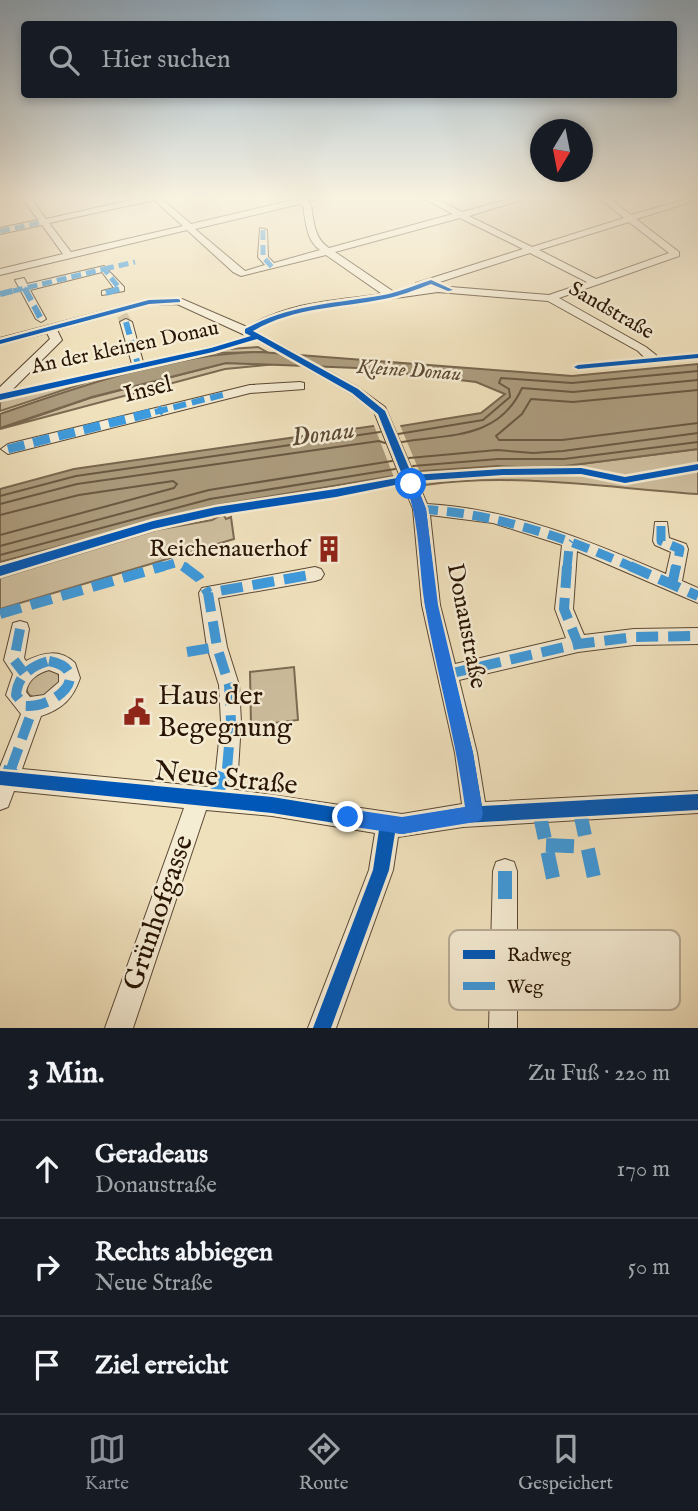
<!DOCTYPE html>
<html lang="de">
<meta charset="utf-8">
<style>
body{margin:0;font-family:"IM FELL English",serif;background:#20242c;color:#f1f3f6}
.compass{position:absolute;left:530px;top:119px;width:63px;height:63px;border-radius:50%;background:#171b24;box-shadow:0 4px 10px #0003;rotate:190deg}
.stop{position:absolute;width:21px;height:21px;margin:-16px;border:5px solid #1a73e8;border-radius:50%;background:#fff}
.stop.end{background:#1a73e8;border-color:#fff;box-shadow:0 2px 7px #0008}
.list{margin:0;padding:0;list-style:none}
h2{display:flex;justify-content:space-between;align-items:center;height:91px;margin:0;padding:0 28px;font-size:30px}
h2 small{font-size:23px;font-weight:400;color:#9ea1a6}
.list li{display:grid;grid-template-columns:46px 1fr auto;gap:21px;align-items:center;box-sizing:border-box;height:98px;padding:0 28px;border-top:2px solid #363941}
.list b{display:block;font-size:26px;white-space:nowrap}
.list p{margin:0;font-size:23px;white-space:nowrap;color:#9ea1a6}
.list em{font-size:23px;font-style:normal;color:#9ea1a6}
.icon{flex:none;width:38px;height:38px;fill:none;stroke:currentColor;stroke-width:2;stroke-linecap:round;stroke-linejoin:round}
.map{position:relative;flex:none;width:698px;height:1028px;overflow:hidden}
.search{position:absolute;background:#171b24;box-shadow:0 4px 10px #0003;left:21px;right:21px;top:21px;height:77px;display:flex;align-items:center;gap:18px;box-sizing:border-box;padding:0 24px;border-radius:7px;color:#9ea1a6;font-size:26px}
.sheet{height:385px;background:#171b24}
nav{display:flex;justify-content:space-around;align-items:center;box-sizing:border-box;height:98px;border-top:2px solid #363941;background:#171b24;font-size:19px;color:#9ea1a6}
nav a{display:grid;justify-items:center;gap:4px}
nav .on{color:#8c9099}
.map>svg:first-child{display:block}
</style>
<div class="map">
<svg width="698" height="1028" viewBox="0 0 698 1028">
<rect width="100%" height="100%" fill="#f0e1bd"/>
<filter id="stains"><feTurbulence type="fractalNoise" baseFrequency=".00286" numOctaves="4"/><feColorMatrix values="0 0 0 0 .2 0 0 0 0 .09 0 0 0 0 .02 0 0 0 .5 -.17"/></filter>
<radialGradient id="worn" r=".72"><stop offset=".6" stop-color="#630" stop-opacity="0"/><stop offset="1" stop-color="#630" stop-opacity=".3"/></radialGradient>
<path fill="#cebe9e" stroke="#7c6a52" stroke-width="2" d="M 258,347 L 267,352 L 213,353 L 88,382 L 0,411 L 0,402 L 44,386 L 213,350 Z
M 226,363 L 276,364 L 225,369 L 0,429 L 90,398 Z
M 698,449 L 698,494 C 608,488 515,472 425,485 L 424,471 L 498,466 L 533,468 L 565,466 Z
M 223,514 L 226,519 L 231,517 L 234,539 L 0,609 L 0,578 L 156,530 L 212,520 Z
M 294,667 L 298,720 L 251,726 L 250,672 Z
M 49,669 L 58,672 L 60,681 L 50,695 C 40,697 29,702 26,688 L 29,679 Z"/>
<path fill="#ac9c7e" stroke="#78664e" stroke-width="2" d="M 260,352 L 572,376 L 698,364 L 698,449 L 565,466 L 533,468 L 498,466 L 424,471 L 212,506 L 0,562 L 0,489 L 74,469 L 387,424 L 389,428 L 481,413 L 505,394 L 476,382 L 358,368 L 226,363 L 92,397 L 0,428 L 0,414 C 84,385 171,354 260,352 Z"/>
<path fill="#f0e1bd" d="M 387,421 L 391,424 L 399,423 L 421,475 L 395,480 L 373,423 Z"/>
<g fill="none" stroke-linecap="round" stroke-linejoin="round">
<path stroke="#6a5842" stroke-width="2" d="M 698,390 L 573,402 L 531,399 L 522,414 L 496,436 L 499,440 L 562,440 L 698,423
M 398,434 L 483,420 L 510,397 L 509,389 L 499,383 L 501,378 L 572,383 L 698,371
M 402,442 C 451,434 499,439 522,388 L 573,392 L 698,380
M 409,458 L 497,450 L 533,453 L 563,451 L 698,433
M 413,466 L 498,459 L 564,459 L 698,442
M 0,496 L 76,476 L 380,432
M 0,504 L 77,484 L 379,441 L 385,443
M 0,515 L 79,495 L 173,481 L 177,484 L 174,488 L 0,535
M 0,546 L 209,490 L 392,461
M 0,555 L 210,499 L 395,469"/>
<path stroke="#d2c2a1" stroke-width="11" stroke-dasharray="11 6" stroke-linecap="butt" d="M 122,315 L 126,322"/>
<defs>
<path id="minor" d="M 21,196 L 29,196 L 46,219 L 149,196 L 166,196 L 161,198 L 191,224 L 310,196 L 326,196 L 308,202 L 311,205 C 314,222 314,238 329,248 L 453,214 L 419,196 L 430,196 L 462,212 L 521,196 L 535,196 L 469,216 L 532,247 L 624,218 L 597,196 L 606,196 L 631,215 L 698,196 L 698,200 L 636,219 L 679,252 L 679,256 L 559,298 L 646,347 L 656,355 L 656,361 L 648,361 L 638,351 L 548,301 L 438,292 L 296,312 L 278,318 L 255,331 L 359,388 L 385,407 L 427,504 C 512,509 588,540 666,574 L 671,552 L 655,545 L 653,541 L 655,522 L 667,522 L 669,538 L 686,544 L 688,549 L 682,581 L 698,588 L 698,603 L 577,551 L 573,609 L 584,635 L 634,629 L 698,628 L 698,644 L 634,645 L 578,652 L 459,680 L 477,753 L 485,802 L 698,791 L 698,813 L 463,827 L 398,837 L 393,870 L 336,1028 L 308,1028 L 369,870 L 375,833 L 272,816 L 206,810 L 133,1028 L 105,1028 L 184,808 L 14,791 L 8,807 L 0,810 L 0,767 L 21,714 L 6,695 L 13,674 L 4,660 L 13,623 L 20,621 L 27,623 L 29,629 L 24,658 L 26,661 C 44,652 60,649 75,663 L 80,678 C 73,699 62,709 41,716 L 22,769 L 208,787 L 216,770 L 221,722 L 219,685 L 207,647 L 199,593 L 202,588 L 315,567 L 321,569 L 324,574 L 321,579 L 315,581 L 218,598 L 227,647 L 239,685 L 241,722 L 238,771 L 230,789 L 402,814 L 462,804 L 455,753 L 422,605 L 413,509 L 374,412 L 351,394 L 256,340 L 213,354 L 0,401 L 0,387 L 50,339 L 47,333 L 0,345 L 0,338 L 149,299 L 182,299 L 247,327 C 292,301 332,301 382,294 L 326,255 L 241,276 L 233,272 L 187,230 L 0,275 L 0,269 L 63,254 L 42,225 L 0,234 L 0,228 L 38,220 ZM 154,200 L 183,226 L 71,252 L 49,223 ZM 300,204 L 303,206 C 306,222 306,240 320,250 L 274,263 L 268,257 L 267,230 L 260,228 L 258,257 L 265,265 L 245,271 L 195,229 ZM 460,218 L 523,249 L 416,283 L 416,287 L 424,287 L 530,253 L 587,282 L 549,295 L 438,286 L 394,292 L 335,252 ZM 629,222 L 669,253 L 596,279 L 539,250 ZM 177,304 L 247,336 L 210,347 L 143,362 L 132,322 L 126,319 L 120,322 L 132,364 L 11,391 L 62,340 L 57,330 L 149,305 ZM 430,515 L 493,523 L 562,545 L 555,609 L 566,638 L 455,664 L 440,605 ZM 49,670 L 59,674 L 59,682 L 44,695 L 30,697 L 26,692 C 28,680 38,673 49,670 Z
M 104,266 L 124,287 L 124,291 L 102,295 L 102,291 L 114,288 L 102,272 L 30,290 L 46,319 L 41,322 L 36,319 L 15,280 L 24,278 L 27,284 Z
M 300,382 L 304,383 L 304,389 L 250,393 L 8,454 L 1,449 L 8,444 L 250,385 Z
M 505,859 L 514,862 L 517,871 L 517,1028 L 489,1028 L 493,871 L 496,862 Z"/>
</defs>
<use href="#minor" stroke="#5b4833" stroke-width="2"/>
<use href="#minor" fill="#f5ecd4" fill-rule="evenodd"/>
<path stroke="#3d9add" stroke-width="5" stroke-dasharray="10 5" stroke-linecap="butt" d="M 263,230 L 263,257 L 272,267
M 0,231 L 43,222
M 104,269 L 135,262
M 24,288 L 26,291
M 13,291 L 104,269 L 120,289 L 113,291"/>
<path stroke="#3d9add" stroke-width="6" stroke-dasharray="13 6" stroke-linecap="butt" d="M 25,289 L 41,319
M 106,293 L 119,289
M 0,294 L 20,289
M 126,322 L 138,365
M 155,412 L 226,394"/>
<path stroke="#3d9add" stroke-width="9" stroke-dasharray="17 9" stroke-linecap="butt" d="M 8,449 L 162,410
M 421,509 C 497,514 565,537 634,568
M 661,526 L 661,541 L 680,549 L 676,568
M 158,568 L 175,563 L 187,568
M 567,568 L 569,547 L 573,542"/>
<path stroke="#3d9add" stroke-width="10" stroke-dasharray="22 10" stroke-linecap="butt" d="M 183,566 L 199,578 L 208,593
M 567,566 L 564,609 L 578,644
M 630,566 L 698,596
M 672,585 L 676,566
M 0,614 L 164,566
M 20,629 L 14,660 L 24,673
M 187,652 L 217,647
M 49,661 C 94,670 58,708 25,706 L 16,695 C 18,675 31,666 49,661 Z
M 448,674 L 578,644 L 634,637 L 698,636
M 11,769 L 33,708
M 227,769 L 231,722 L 229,685 L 217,647 L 208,593 L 315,574"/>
<path stroke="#3d9add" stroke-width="14" stroke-dasharray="28 14" stroke-linecap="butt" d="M 7,779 L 11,767
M 214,799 L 227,767
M 579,808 L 595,882
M 539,811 L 553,878
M 546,845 L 587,847
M 505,871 L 505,899"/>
<defs>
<path id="cycleway" d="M 431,280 L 453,290 L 448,291 L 431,284 C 415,290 400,296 384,299 C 339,308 294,307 253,331 L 358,389 L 385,411 L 412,475 L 503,469 L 581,468 L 625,477 L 698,464 L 698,470 L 625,483 L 581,474 L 503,475 L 415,481 L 426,509 L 437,605 L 473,753 L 482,806 L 698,794 L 698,810 L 463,823 L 402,834 L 395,833 L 389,870 L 331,1028 L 313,1028 L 373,870 L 379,830 L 272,813 L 0,785 L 0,771 L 272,797 L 402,818 L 466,807 L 459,753 L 425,605 L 416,509 L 405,483 L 336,497 L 216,515 L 153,529 L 0,576 L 0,566 L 153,521 L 216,507 L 336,489 L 403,477 L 378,414 L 352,393 L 257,339 L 213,352 L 0,400 L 0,394 L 211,348 L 251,336 L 245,333 L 245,329 C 291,304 334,304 384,295 C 400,292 415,285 431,280 Z
M 178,299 L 180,300 L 180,302 L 149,304 L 0,344 L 0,340 L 149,300 Z
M 698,354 L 698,358 L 578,369 L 574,367 L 578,365 Z"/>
</defs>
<use href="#cycleway" stroke="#f5ecd4" stroke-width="5"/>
<use href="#cycleway" fill="#0057b8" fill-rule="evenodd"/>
</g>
<linearGradient id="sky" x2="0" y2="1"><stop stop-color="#90aabe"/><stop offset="0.58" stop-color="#f8f2e1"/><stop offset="1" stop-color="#f8f2e1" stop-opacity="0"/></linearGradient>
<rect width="698" height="340" fill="url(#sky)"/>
<path fill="#1a73e8" d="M 411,480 L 416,484 L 426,509 L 438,605 L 473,753 L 483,814 L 481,820 L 475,822 L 402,834 L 348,826 L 342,823 L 340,817 L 342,811 L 348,809 L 402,817 L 465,807 C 456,739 437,674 425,606 C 418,565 421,523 405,484 Z"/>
<defs>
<symbol id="building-bare" viewBox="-9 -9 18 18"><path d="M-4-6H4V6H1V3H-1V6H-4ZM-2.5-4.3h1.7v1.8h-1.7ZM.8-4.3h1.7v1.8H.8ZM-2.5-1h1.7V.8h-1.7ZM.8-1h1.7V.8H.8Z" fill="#8f2418" stroke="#f5ecd4" stroke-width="2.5" paint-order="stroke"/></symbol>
<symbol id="civic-bare" viewBox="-9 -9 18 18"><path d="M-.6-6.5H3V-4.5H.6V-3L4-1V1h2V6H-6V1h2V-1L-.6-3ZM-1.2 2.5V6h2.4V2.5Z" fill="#8f2418" stroke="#f5ecd4" stroke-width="2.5" paint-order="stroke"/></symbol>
</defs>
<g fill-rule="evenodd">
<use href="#building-bare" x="310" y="530" width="38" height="38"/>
<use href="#civic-bare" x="118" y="693" width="38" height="38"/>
</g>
<g text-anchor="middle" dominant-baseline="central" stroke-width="5" stroke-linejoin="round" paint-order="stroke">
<g font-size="21" fill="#291505" stroke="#f5ecd4">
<text transform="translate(611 311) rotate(30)">Sandstraße</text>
<text transform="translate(125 348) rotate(-12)">An der kleinen Donau</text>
</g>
<g font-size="21" font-style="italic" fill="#5d4b35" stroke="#f5ecd4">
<text transform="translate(409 371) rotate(4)">Kleine Donau</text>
</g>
<g font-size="24" fill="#291505" stroke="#f5ecd4">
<text transform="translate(148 390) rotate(-14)">Insel</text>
<text transform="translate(466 626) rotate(79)">Donaustraße</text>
</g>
<g font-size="24" fill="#291505" stroke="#f5ecd4" text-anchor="end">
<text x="308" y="549">Reichenauerhof</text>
</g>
<g font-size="26" font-style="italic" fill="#5d4b35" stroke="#f5ecd4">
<text transform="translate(323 434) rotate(-8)">Donau</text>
</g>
<g font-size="28" fill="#291505" stroke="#f5ecd4" text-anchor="start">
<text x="158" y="696">Haus der<tspan x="158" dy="32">Begegnung</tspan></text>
</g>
<g font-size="28" fill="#291505" stroke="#f5ecd4">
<text transform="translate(226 779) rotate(6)">Neue Straße</text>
<text transform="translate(159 913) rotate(-71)">Grünhofgasse</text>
</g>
</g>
<rect x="449" y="930" width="231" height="80" rx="10" fill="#f5ecd4" stroke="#b8ac96" stroke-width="2"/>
<rect x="463" y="950" width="32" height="9" fill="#0057b8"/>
<rect x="463" y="982" width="32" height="8" fill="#3d9add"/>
<g font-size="19" fill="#291505">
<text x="507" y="961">Radweg</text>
<text x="507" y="993">Weg</text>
</g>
<rect width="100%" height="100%" filter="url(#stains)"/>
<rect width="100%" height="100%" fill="url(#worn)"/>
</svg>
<svg class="compass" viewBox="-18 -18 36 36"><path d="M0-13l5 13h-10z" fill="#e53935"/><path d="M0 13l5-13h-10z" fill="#9ea1a6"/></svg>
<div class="stop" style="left:411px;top:484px"></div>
<div class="stop end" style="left:348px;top:817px"></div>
<div class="search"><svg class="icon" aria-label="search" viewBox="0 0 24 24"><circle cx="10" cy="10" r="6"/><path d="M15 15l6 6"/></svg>Hier suchen</div>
</div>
<section class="sheet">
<h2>3 Min.<small>Zu Fuß · 220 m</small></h2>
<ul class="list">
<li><svg class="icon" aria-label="ahead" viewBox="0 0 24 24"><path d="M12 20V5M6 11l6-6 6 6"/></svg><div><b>Geradeaus</b><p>Donaustraße</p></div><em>170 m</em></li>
<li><svg class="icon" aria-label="right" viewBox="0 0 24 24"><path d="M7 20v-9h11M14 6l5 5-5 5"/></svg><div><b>Rechts abbiegen</b><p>Neue Straße</p></div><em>50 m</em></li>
<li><svg class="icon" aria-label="arrive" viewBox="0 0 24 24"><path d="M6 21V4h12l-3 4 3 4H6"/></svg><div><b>Ziel erreicht</b></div></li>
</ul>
</section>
<nav>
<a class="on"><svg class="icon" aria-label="map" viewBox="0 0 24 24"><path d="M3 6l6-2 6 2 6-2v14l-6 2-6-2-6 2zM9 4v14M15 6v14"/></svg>Karte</a>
<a><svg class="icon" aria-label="directions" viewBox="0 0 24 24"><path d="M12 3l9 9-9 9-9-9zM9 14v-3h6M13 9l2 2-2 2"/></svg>Route</a>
<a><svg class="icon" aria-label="saved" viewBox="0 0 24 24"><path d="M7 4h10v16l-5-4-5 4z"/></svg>Gespeichert</a>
</nav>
